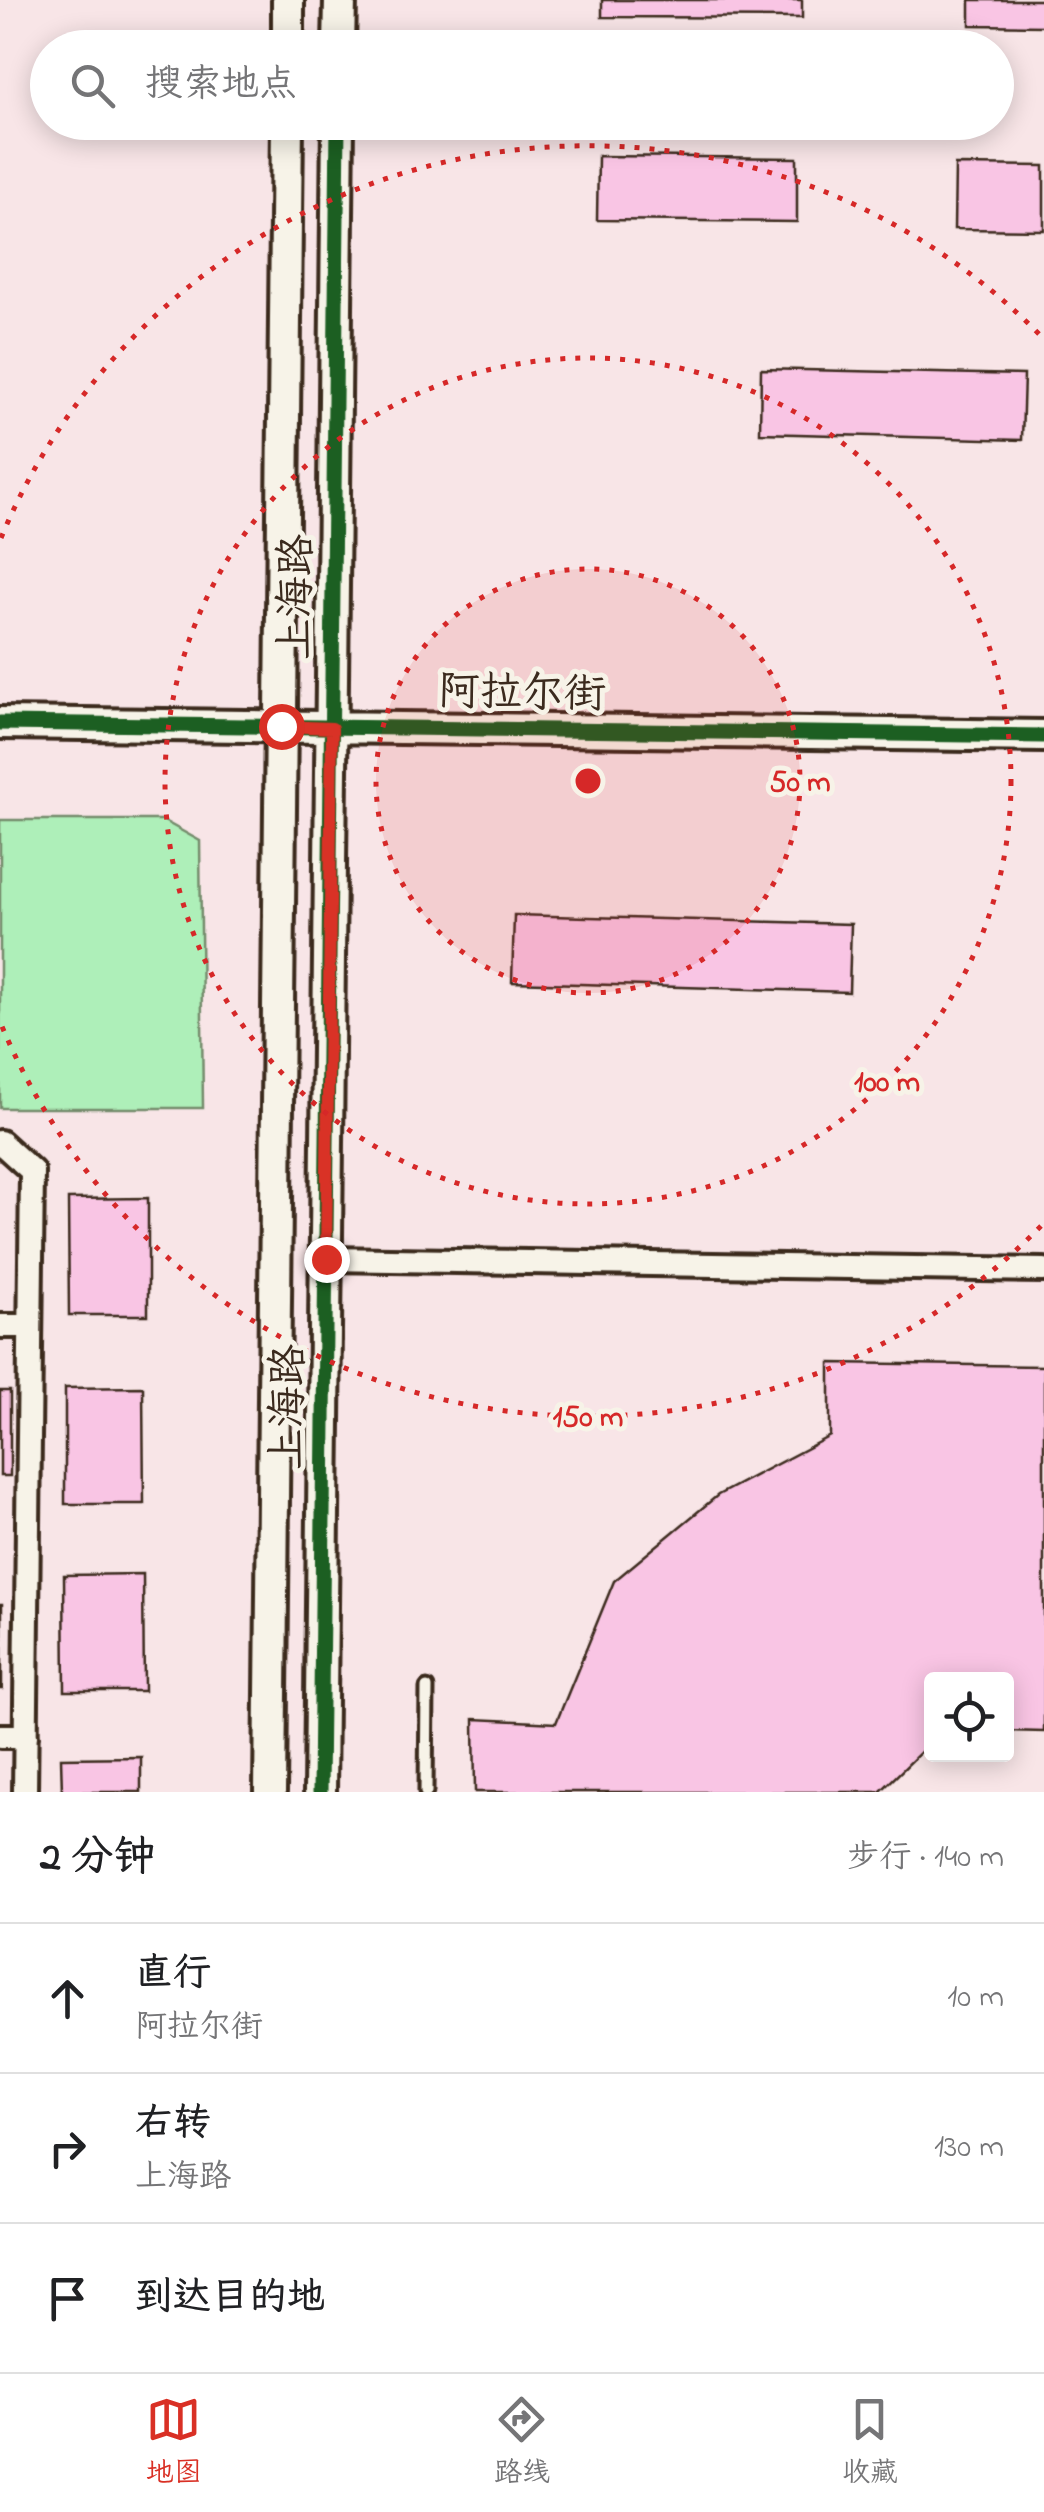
<!DOCTYPE html>
<html lang="zh">
<meta charset="utf-8">
<style>
body{margin:0;font-family:"Indie Flower","LXGW WenKai TC",sans-serif;background:#f2f2f2;color:#202124}
.controls{position:absolute;right:30px;bottom:30px;display:grid;overflow:hidden;border-radius:10px;box-shadow:0 5px 25px #0003}
.controls button{width:90px;height:90px;display:grid;place-items:center;padding:0;border:0;border-bottom:2px solid #e0e0e0;background:#fff;color:#202124;font:50px sans-serif}
.stop{position:absolute;width:30px;height:30px;margin:-22px;border:8px solid #d93025;border-radius:50%;background:#fff}
.stop.end{background:#d93025;border-color:#fff;box-shadow:0 2px 10px #0008}
.list{margin:0;padding:0;list-style:none}
h2{display:flex;justify-content:space-between;align-items:center;height:130px;margin:0;padding:0 40px;font-size:42px}
h2 small{font-size:32px;font-weight:400;color:#757577}
.list li{display:grid;grid-template-columns:65px 1fr auto;gap:30px;align-items:center;box-sizing:border-box;height:150px;padding:0 40px;border-top:2px solid #e0e0e0}
.list b{display:block;font-size:38px;white-space:nowrap}
.list p{margin:0;font-size:32px;white-space:nowrap;color:#757577}
.list em{font-size:32px;font-style:normal;color:#757577}
.icon{flex:none;width:55px;height:55px;fill:none;stroke:currentColor;stroke-width:2;stroke-linecap:round;stroke-linejoin:round}
.map{position:relative;flex:none;width:1044px;height:1792px;overflow:hidden}
.search{position:absolute;background:#fff;box-shadow:0 5px 25px #0003;left:30px;right:30px;top:30px;height:110px;display:flex;align-items:center;gap:25px;box-sizing:border-box;padding:0 35px;border-radius:55px;color:#757577;font-size:38px}
.sheet{height:580px;background:#fff}
nav{display:flex;justify-content:space-around;align-items:center;box-sizing:border-box;height:140px;border-top:2px solid #e0e0e0;background:#fff;font-size:28px;color:#757577}
nav a{display:grid;justify-items:center;gap:5px}
nav .on{color:#d93025}
.map>svg:first-child{display:block}
</style>
<div class="map">
<svg width="1044" height="1792" viewBox="0 0 1044 1792">
<rect width="100%" height="100%" fill="#f8e5e7"/>
<filter id="ink" filterUnits="userSpaceOnUse"><feTurbulence type="fractalNoise" baseFrequency=".01" numOctaves="2"/><feDisplacementMap in="SourceGraphic" scale="20" xChannelSelector="R" yChannelSelector="G"/><feConvolveMatrix kernelMatrix="1 2 1 2 8 2 1 2 1" color-interpolation-filters="sRGB"/></filter>
<g filter="url(#ink)">
<path fill="#aeefb9" stroke="#748c6c" stroke-width="2.5" d="M 0,820 L 162,820 L 200,841 L 203,1108 L 0,1108 Z"/>
<path fill="#f9c5e4" stroke="#3b2a1e" stroke-width="2.5" d="M 602,0 L 802,0 L 802,18 L 602,17 Z
M 970,0 L 1044,0 L 1044,26 L 970,25 Z
M 598,156 L 797,158 L 797,222 L 597,220 Z
M 955,165 L 1044,166 L 1044,230 L 954,229 Z
M 761,369 L 1024,375 L 1022,440 L 760,433 Z
M 514,915 L 851,924 L 849,992 L 512,982 Z
M 148,1198 L 148,1315 L 69,1315 L 68,1199 Z
M 830,1363 L 1044,1366 L 1044,1732 L 1006,1731 L 1006,1680 L 932,1680 L 932,1741 L 880,1792 L 475,1792 L 474,1719 L 556,1723 L 614,1581 L 718,1495 L 830,1436 Z
M 143,1387 L 144,1504 L 65,1504 L 65,1388 Z
M 0,1391 L 10,1391 L 10,1476 L 0,1476 Z
M 143,1574 L 144,1691 L 65,1691 L 64,1575 Z
M 0,1604 L 2,1604 L 2,1689 L 0,1689 Z
M 141,1757 L 141,1792 L 62,1792 L 61,1758 Z"/>
<g fill="none" stroke-linecap="round" stroke-linejoin="round">
<defs>
<path id="service" d="M 426,1792 L 427,1688"/>
<path id="minor" d="M 0,1142 L 32,1171 L 25,1792
M 326,1259 L 1044,1270
M 0,1326 L 30,1326
M 0,1736 L 26,1736"/>
<path id="tertiary" d="M 288,48 L 288,0
M 339,48 L 340,0
M 0,723 L 1044,736
M 270,1792 L 287,122
M 320,1792 L 338,122"/>
</defs>
<use href="#service" stroke="#3b2a1e" stroke-width="19"/>
<use href="#minor" stroke="#3b2a1e" stroke-width="30"/>
<use href="#tertiary" stroke="#3b2a1e" stroke-width="38"/>
<use href="#service" stroke="#f7f3e8" stroke-width="11"/>
<use href="#minor" stroke="#f7f3e8" stroke-width="22"/>
<use href="#tertiary" stroke="#f7f3e8" stroke-width="30"/>
<defs>
<path id="cycleway" d="M 0,723 L 1044,736
M 320,1792 L 338,122"/>
</defs>
<use href="#cycleway" stroke="#f7f3e8" stroke-width="21"/>
<use href="#cycleway" stroke="#1b5e20" stroke-width="15"/>
</g>
</g>
<g fill="none" stroke-linecap="round" stroke-linejoin="round" filter="url(#ink)">
<path stroke="#d93025" stroke-width="12" d="M 281,726 L 332,728 L 326,1259"/>
</g>
<circle cx="588" cy="781" r="212" fill="#d62828" fill-opacity=".12"/>
<g fill="none" stroke="#d62828" stroke-width="5" stroke-dasharray="5 10">
<circle cx="588" cy="781" r="212"/>
<circle cx="588" cy="781" r="423"/>
<path d="M1041 1226A635 635 0 0 1 1 1024M1 538A635 635 0 0 1 1041 336"/>
</g>
<g text-anchor="middle" dominant-baseline="central" stroke-width="10" stroke-linejoin="round" paint-order="stroke">
<g font-size="42" fill="#3b2a1e" stroke="#f7f3e8">
<text transform="translate(298 597) rotate(-89)">上海路</text>
<text transform="translate(522 695) rotate(1)">阿拉尔街</text>
<text transform="translate(290 1407) rotate(-89)">上海路</text>
</g>
</g>
<circle cx="588" cy="781" r="15" fill="#d62828" stroke="#f7f3e8" stroke-width="5"/>
<g font-size="30" text-anchor="middle" font-weight="bold" fill="#d62828" stroke="#f7f3e8" stroke-width="10" stroke-linejoin="round" paint-order="stroke">
<text x="800" y="791">50 m</text>
<text x="887" y="1091">100 m</text>
<text x="588" y="1426">150 m</text>
</g>
</svg>
<div class="controls">
<button><svg class="icon" aria-label="locate" viewBox="0 0 24 24"><circle cx="12" cy="12" r="6"/><path d="M12 2v4M12 18v4M2 12h4M18 12h4"/></svg></button>
</div>
<div class="stop" style="left:281px;top:726px"></div>
<div class="stop end" style="left:326px;top:1259px"></div>
<div class="search"><svg class="icon" aria-label="search" viewBox="0 0 24 24"><circle cx="10" cy="10" r="6"/><path d="M15 15l6 6"/></svg>搜索地点</div>
</div>
<section class="sheet">
<h2>2 分钟<small>步行 · 140 m</small></h2>
<ul class="list">
<li><svg class="icon" aria-label="ahead" viewBox="0 0 24 24"><path d="M12 20V5M6 11l6-6 6 6"/></svg><div><b>直行</b><p>阿拉尔街</p></div><em>10 m</em></li>
<li><svg class="icon" aria-label="right" viewBox="0 0 24 24"><path d="M7 20v-9h11M14 6l5 5-5 5"/></svg><div><b>右转</b><p>上海路</p></div><em>130 m</em></li>
<li><svg class="icon" aria-label="arrive" viewBox="0 0 24 24"><path d="M6 21V4h12l-3 4 3 4H6"/></svg><div><b>到达目的地</b></div></li>
</ul>
</section>
<nav>
<a class="on"><svg class="icon" aria-label="map" viewBox="0 0 24 24"><path d="M3 6l6-2 6 2 6-2v14l-6 2-6-2-6 2zM9 4v14M15 6v14"/></svg>地图</a>
<a><svg class="icon" aria-label="directions" viewBox="0 0 24 24"><path d="M12 3l9 9-9 9-9-9zM9 14v-3h6M13 9l2 2-2 2"/></svg>路线</a>
<a><svg class="icon" aria-label="saved" viewBox="0 0 24 24"><path d="M7 4h10v16l-5-4-5 4z"/></svg>收藏</a>
</nav>
